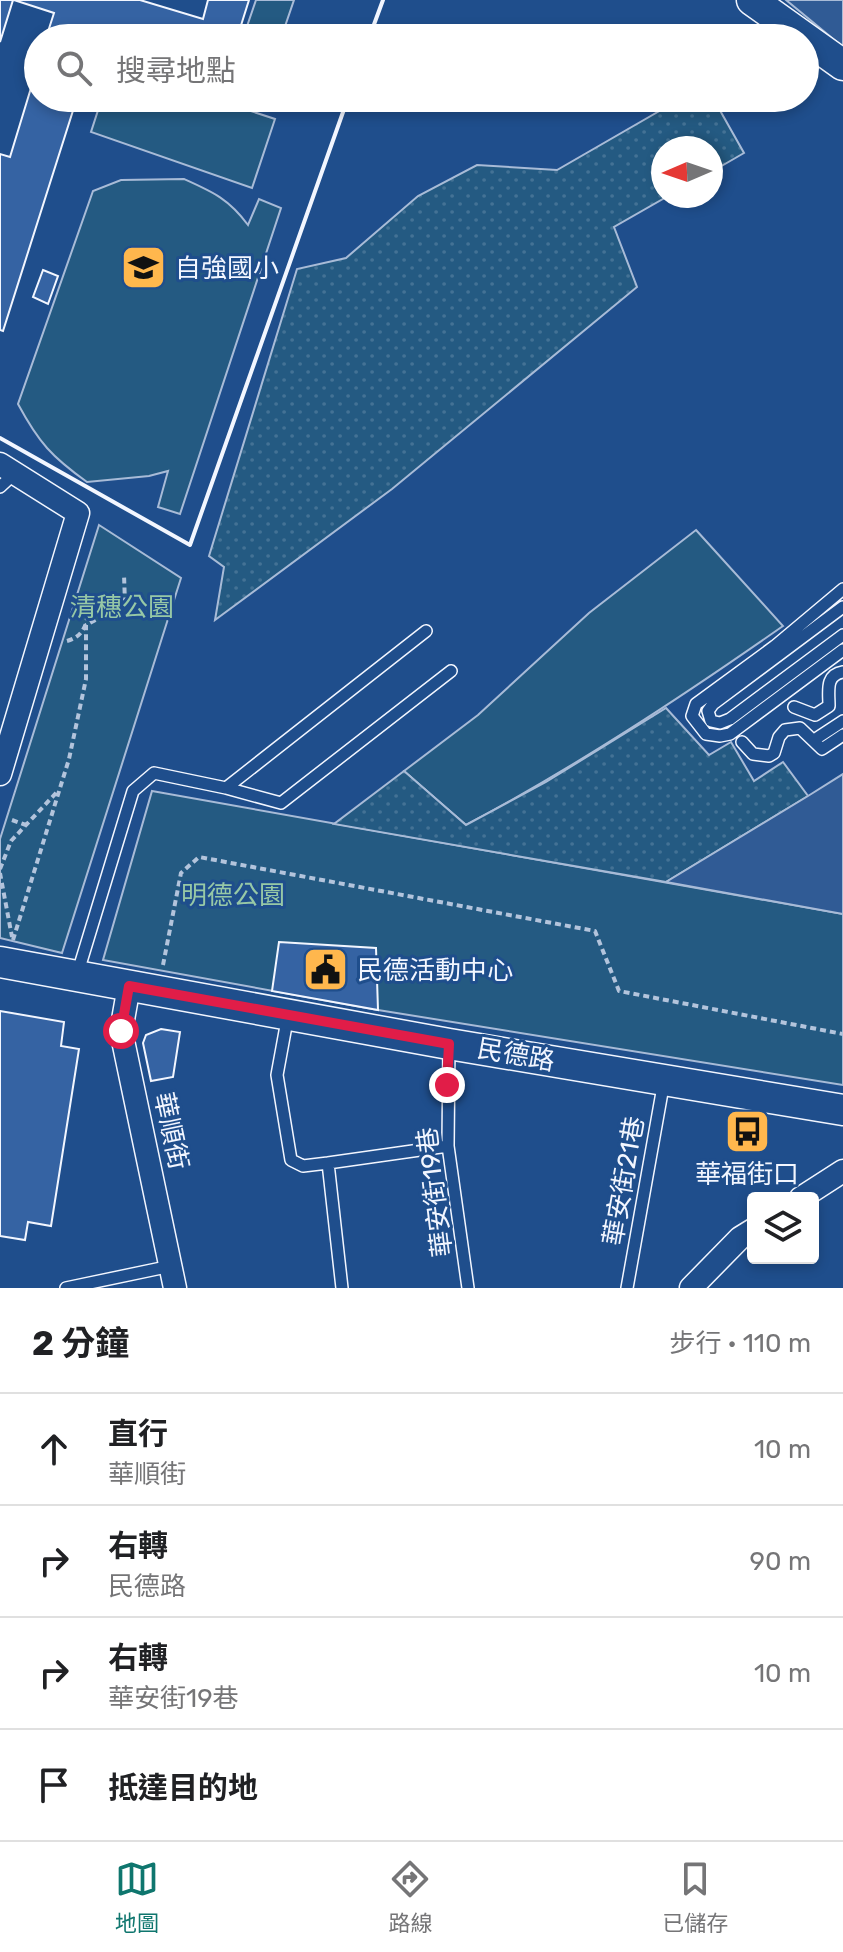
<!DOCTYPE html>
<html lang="zh-TW">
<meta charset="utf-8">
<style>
body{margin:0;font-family:Rubik,"Noto Sans TC",sans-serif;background:#f6f6f6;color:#202124}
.controls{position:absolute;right:24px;bottom:24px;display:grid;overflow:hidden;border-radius:8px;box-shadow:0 4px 12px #0003}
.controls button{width:72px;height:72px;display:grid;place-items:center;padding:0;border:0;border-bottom:2px solid #e0e0e0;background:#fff;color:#202124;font:40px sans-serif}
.compass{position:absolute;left:651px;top:136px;width:72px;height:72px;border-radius:50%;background:#fff;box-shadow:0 4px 12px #0003;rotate:268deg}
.stop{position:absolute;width:24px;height:24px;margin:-18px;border:6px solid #e11d48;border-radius:50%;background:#fff}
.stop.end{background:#e11d48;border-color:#fff;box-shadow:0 2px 8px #0008}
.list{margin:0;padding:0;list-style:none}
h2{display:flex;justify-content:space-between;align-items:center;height:104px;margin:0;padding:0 32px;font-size:34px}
h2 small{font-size:26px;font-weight:400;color:#757577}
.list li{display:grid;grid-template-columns:52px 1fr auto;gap:24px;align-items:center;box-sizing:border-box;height:112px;padding:0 32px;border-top:2px solid #e0e0e0}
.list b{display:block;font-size:30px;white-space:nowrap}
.list p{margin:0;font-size:26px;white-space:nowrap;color:#757577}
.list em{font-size:26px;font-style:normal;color:#757577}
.icon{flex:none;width:44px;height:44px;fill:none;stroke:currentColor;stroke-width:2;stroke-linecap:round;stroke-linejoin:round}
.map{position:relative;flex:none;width:843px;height:1288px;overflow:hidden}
.search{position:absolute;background:#fff;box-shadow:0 4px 12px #0003;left:24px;right:24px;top:24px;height:88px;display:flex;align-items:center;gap:20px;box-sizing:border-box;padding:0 28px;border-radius:44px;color:#757577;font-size:30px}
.sheet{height:552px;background:#fff}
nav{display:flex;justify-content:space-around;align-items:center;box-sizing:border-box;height:112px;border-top:2px solid #e0e0e0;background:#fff;font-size:22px;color:#757577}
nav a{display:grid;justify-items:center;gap:4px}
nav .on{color:#0f766e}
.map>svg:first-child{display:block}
</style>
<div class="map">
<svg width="843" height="1288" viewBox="0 0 843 1288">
<defs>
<pattern id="garden-dots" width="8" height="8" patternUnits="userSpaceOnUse" patternTransform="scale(2)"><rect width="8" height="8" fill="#245a82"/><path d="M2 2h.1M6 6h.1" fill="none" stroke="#447295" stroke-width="1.8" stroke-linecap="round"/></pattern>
</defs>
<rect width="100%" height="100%" fill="#1f4e8c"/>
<path fill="#245a82" stroke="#a8bbd7" stroke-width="2" d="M 256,0 L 294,0 L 281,38 L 243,38 Z
M 102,98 L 211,98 L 275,119 L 252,188 L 91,132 Z
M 184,179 C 213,192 229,199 248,225 L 259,199 L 281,208 L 180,514 L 158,507 L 168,471 L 149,476 L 87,482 C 52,457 39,443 18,404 L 93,191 L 121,180 Z
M 99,525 L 181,578 L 62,953 L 0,938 L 0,839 Z
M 696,530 L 783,626 C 680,698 577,766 466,825 L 404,771 L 478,715 L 589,613 Z
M 152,791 L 843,914 L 843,1085 L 378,1010 L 103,960 Z"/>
<path fill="url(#garden-dots)" stroke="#a8bbd7" stroke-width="2" d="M 682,98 L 713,98 L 744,153 L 711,172 L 711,148 L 663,148 L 663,196 L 668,196 L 614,227 L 637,287 L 392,489 L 215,620 L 224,567 L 209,556 L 297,269 L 346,258 L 418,196 L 477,165 L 557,170 Z
M 666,708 L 709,755 L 731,742 L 754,781 L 783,762 L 808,796 L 666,882 L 334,824 L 404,771 L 466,825 L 546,782 Z"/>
<path fill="#305b95" stroke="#a8bbd7" stroke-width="2" d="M 786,0 L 843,0 L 843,47 Z
M 843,774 L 843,914 L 666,882 L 808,796 Z"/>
<path fill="#3563a3" stroke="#f2f6ff" stroke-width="2" d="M 0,0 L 13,0 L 0,42 Z
M 14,0 L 140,0 L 203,19 L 208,0 L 249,0 L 237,38 L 118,38 L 99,32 L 97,38 L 46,38 L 54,13 Z
M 38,65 L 38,98 L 77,98 L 3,331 L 0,330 L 0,154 L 10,157 Z
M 43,270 L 58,276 L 48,304 L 33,297 Z
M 279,942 L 376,948 L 378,1010 L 272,991 Z
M 0,1011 L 64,1022 L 61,1046 L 79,1049 L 51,1226 L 28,1222 L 25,1240 L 0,1236 Z
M 161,1029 L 180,1032 L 173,1077 L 151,1081 L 143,1043 L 146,1035 Z"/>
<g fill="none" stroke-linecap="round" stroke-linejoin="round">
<defs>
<path id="lane" d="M 0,487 L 15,473
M 843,589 L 775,646 L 696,704 L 692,716 L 706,734 L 720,736 L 730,734 L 843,650
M 843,607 L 713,704 L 708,711 L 711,721 L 720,723 L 730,719 L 843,635
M 794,707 L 815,715 L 829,706 C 829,691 825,675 843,672
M 814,740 L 843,721
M 742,742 L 753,754 L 769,756 L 774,753 L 779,737 L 785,730 L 800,728 L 822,749 L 843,735
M 226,788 L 281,803 L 451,671
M 77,975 L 133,791 L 154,773 L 226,788 L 426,631
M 288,1015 L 277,1075 L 291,1160 L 303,1166 L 328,1163 L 342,1288
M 449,1044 L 448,1146 L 468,1288
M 328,1163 L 448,1146
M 66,1288 L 171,1266
M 627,1288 L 664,1081"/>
<path id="street" d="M 0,464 L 78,513 L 0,774
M 129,986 L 121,1031 L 175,1288
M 801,1198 L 843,1171
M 691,1288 L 740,1238 L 753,1230"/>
<path id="secondary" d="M 752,0 L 843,65
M 0,962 L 449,1044 L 843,1110"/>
</defs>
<use href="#lane" stroke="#f2f6ff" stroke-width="14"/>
<use href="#street" stroke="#f2f6ff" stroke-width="25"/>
<use href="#secondary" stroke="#f2f6ff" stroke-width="33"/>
<path stroke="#b3c4dc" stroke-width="4" stroke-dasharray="6 4" stroke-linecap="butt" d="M 67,641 C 85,636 89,621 87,604 L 82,598
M 12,820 L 26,825
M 0,869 L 11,841 L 57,792
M 0,873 L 12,937
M 13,940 L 69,759 L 86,679 L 86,625 L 125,604 L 124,574
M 163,965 L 181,873 L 199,857 L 595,931 L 619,991 L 843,1034"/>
<use href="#lane" stroke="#1f4e8c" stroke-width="11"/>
<use href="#street" stroke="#1f4e8c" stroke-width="22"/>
<use href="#secondary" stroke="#1f4e8c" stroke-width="30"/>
<path stroke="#f2f6ff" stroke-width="4" d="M 369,38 L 383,0
M 0,438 L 190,545 L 348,98"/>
</g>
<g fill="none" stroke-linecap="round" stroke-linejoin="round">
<path stroke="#e11d48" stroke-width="10" d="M 121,1031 L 129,986 L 449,1044 L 447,1085"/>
</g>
<defs>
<symbol id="school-square" viewBox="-11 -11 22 22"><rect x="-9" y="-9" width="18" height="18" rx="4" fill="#ffb74d" stroke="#1f4e8c"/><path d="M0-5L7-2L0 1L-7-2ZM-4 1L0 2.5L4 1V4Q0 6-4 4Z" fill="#111"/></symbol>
<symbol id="civic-square" viewBox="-11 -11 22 22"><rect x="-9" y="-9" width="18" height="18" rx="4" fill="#ffb74d" stroke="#1f4e8c"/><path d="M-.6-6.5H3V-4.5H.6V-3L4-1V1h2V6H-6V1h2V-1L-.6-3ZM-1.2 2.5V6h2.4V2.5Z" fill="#111"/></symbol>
<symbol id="bus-square" viewBox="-11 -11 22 22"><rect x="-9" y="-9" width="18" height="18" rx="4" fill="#ffb74d" stroke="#1f4e8c"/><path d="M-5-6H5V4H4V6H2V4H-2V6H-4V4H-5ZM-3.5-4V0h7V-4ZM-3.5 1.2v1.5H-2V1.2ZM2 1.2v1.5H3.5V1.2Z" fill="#111"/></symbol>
</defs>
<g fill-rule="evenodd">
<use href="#school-square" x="118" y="242" width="51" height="51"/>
<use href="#civic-square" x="300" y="944" width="51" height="51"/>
<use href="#bus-square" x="722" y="1106" width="51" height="51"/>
</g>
<g text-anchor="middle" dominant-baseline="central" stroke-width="6" stroke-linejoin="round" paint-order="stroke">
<g font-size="26" fill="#f2f6ff" stroke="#1f4e8c" text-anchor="start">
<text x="175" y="268">自強國小</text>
<text x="357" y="970">民德活動中心</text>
<text x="747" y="1174" text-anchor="middle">華福街口</text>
</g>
<g font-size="26" fill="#97c8a6" stroke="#1f4e8c">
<text x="122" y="607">清穗公園</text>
<text x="233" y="895">明德公園</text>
</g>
<g font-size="26" fill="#f2f6ff" stroke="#1f4e8c">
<text transform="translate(516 1055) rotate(10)">民德路</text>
<text transform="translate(171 1131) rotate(78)">華順街</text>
<text transform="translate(624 1181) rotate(-80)">華安街21巷</text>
<text transform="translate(435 1192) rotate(-97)">華安街19巷</text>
</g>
</g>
</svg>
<div class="controls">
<button><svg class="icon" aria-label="layers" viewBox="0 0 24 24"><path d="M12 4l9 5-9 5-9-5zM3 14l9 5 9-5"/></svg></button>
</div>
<svg class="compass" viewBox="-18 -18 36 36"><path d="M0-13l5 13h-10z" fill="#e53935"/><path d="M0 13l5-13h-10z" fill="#757577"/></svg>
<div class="stop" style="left:121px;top:1031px"></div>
<div class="stop end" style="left:447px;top:1085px"></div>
<div class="search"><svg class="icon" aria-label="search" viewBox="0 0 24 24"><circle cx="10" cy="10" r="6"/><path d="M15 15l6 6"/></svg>搜尋地點</div>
</div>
<section class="sheet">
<h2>2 分鐘<small>步行 · 110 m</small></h2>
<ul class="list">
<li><svg class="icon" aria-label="ahead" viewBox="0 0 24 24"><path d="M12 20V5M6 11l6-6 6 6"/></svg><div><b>直行</b><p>華順街</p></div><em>10 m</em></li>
<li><svg class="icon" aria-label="right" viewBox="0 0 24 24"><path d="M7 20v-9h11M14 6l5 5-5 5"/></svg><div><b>右轉</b><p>民德路</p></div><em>90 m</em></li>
<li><svg class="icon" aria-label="right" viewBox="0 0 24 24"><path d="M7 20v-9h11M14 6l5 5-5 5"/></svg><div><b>右轉</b><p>華安街19巷</p></div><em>10 m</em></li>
<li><svg class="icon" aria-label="arrive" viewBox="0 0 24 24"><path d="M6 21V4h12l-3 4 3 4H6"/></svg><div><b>抵達目的地</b></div></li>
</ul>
</section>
<nav>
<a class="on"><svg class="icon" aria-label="map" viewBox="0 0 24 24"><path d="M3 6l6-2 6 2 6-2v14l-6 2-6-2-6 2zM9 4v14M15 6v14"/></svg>地圖</a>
<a><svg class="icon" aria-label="directions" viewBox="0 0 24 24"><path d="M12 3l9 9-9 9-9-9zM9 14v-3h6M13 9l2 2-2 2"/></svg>路線</a>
<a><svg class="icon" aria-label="saved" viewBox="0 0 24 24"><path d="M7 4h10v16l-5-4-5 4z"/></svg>已儲存</a>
</nav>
